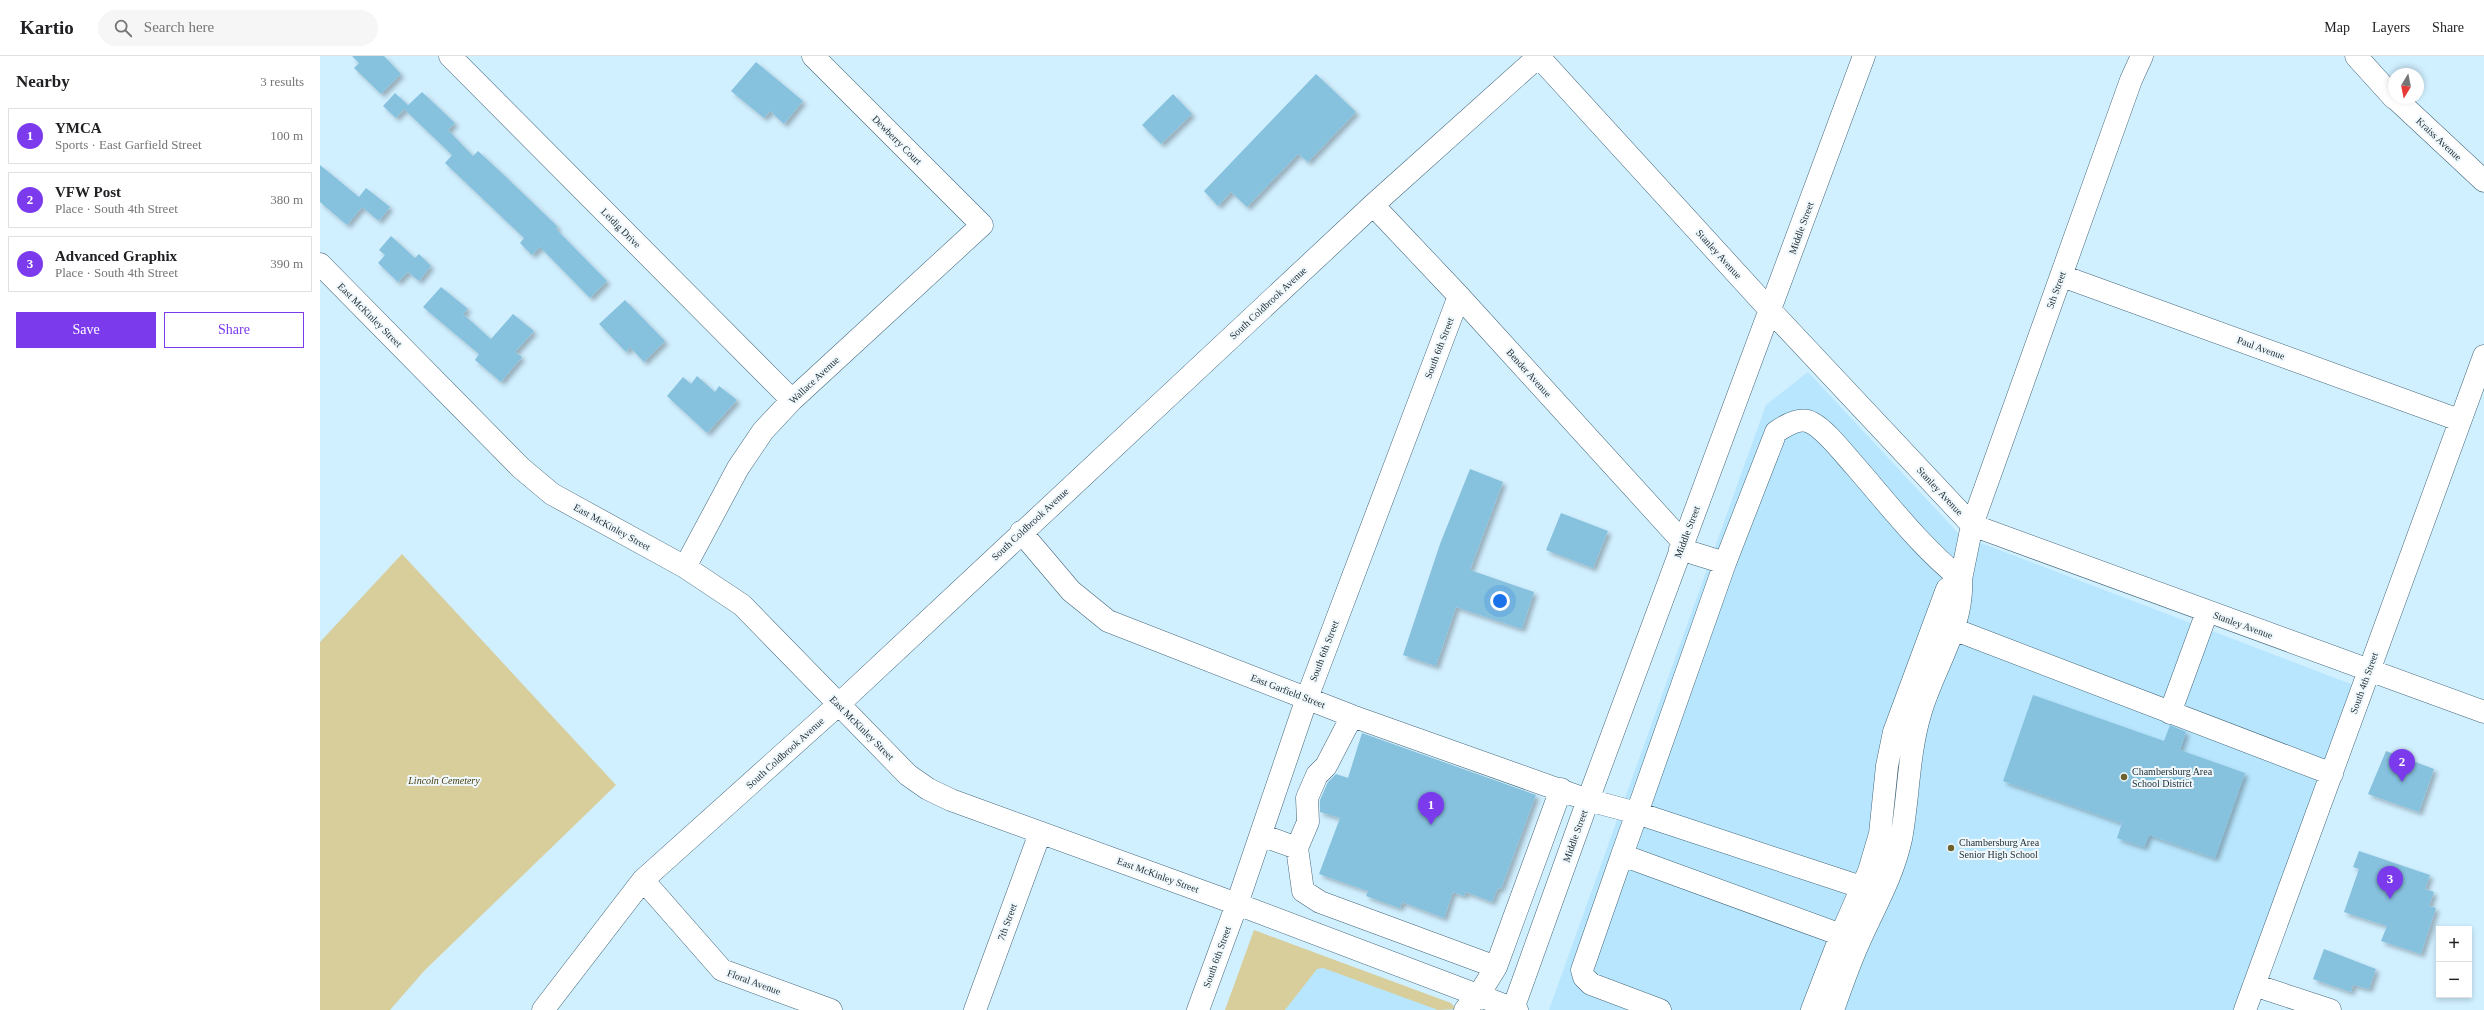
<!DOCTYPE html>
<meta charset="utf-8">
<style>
body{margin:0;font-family:Georgia,serif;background:#f6f6f6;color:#202124}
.controls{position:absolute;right:12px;bottom:12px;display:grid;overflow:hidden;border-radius:0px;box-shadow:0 2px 6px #0003}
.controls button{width:36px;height:36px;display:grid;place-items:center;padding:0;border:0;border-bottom:1px solid #e0e0e0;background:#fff;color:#202124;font:20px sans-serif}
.compass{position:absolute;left:2068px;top:12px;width:36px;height:36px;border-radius:50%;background:#fff;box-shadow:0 2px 6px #0003;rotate:190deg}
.you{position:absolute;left:1180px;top:545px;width:14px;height:14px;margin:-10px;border:3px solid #fff;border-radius:50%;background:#1a73e8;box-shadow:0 0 0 6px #1a73e833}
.badge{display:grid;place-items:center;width:26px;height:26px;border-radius:50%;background:#7c3aed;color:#fff;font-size:13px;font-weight:700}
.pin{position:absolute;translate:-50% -33px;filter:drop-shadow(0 1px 2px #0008)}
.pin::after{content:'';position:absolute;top:21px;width:14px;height:12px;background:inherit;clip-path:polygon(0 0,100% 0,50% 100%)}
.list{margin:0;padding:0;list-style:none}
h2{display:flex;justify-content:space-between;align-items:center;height:52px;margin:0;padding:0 16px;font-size:17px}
h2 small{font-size:13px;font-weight:400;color:#757577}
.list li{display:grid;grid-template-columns:26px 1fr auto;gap:12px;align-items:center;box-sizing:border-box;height:56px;margin:0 8px 8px;padding:0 8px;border:1px solid #e0e0e0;border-radius:0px}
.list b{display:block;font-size:15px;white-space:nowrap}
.list p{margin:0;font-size:13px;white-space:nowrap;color:#757577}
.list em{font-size:13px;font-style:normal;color:#757577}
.actions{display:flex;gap:8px;padding:12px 16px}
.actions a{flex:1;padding:9px 0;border:1px solid #7c3aed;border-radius:0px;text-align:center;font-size:14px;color:#7c3aed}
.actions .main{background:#7c3aed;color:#fff}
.icon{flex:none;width:22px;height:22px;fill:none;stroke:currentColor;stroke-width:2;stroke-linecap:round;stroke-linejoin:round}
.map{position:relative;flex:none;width:2164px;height:954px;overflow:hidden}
header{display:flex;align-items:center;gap:24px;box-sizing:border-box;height:56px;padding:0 20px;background:#fff;border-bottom:1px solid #e0e0e0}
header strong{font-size:19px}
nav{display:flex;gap:22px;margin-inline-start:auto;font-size:14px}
.search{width:280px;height:36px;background:#f6f6f6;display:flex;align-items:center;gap:10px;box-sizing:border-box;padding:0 14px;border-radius:22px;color:#757577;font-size:15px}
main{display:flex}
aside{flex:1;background:#fff}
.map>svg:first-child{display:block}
</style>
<header>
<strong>Kartio</strong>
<div class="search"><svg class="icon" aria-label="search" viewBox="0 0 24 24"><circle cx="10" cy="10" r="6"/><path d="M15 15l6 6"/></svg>Search here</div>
<nav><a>Map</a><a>Layers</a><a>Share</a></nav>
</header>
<main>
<aside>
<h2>Nearby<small>3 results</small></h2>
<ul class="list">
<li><span class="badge">1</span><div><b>YMCA</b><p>Sports · East Garfield Street</p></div><em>100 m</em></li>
<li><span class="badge">2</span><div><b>VFW Post</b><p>Place · South 4th Street</p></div><em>380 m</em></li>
<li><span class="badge">3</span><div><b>Advanced Graphix</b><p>Place · South 4th Street</p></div><em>390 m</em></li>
</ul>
<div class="actions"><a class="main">Save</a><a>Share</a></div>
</aside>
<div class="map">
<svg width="2164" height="954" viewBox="0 0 2164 954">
<defs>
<filter id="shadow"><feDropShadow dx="3.5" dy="3.5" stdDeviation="2" flood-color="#0004"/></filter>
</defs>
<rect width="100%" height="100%" fill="#d0efff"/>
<path fill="#b7e6fe" d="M 1488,316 L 1640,479 L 2036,630 L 1913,954 L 1229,954 L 1446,349 Z
M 936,883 L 1140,954 L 909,954 Z"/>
<path fill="#d7ce9c" d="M 82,498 L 296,729 L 104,915 L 70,954 L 0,954 L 0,586 Z
M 934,874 L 1131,947 L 1136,953 L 1118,954 L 1003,912 L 997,913 L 965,954 L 905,954 Z"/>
<path fill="#86c1de" filter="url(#shadow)" d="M 32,0 L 64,0 L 81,18 L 61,38 L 34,12 L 39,7 Z
M 436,6 L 483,45 L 464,68 L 450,55 L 444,62 L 411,35 Z
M 996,18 L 1036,56 L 988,106 L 978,98 L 927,151 L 911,136 L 898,150 L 884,135 Z
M 102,36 L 135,67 L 128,74 L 153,100 L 158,95 L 185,120 L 238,171 L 236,173 L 287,225 L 270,242 L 220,191 L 212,199 L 200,187 L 204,182 L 125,107 L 132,99 L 84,53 Z
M 75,37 L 88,49 L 76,62 L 63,50 Z
M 853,38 L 872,58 L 841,88 L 822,69 Z
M 0,109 L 39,141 L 46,132 L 70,151 L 59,165 L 42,151 L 27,169 L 0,146 Z
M 71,180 L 95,202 L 99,198 L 111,210 L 99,225 L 88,216 L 78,226 L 58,207 L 65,199 L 59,194 Z
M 121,231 L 148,253 L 143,258 L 171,283 L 193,258 L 214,275 L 195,296 L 202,301 L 181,326 L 155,304 L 159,298 L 103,251 Z
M 305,244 L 345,285 L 324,306 L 310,291 L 306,296 L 279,268 Z
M 377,320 L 395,336 L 399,330 L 417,344 L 387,377 L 347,340 L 363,321 L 371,328 Z
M 1150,413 L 1183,426 L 1150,514 L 1214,536 L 1202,573 L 1136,551 L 1116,610 L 1083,599 L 1120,488 Z
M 1241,457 L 1288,475 L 1273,512 L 1226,494 Z
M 1713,639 L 1844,685 L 1850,669 L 1866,676 L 1860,694 L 1925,717 L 1895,802 L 1829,779 L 1824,791 L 1797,782 L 1802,767 L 1683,725 Z
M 1042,677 L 1216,739 L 1181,833 L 1178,832 L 1172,846 L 1146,836 L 1144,840 L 1133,836 L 1124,862 L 1082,846 L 1080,852 L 1046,840 L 1048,835 L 999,818 L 1020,762 L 1000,756 L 1000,744 L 1008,726 L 1016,718 L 1028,722 Z
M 2066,695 L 2114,713 L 2099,756 L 2048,738 Z
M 2039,795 L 2110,819 L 2105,833 L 2114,836 L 2109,850 L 2116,852 L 2101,898 L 2061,885 L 2067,870 L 2024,856 L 2039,813 L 2033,811 Z
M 2004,893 L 2056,913 L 2049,933 L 2033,929 L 2031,936 L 1993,923 Z"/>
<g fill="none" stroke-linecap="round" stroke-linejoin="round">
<defs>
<path id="minor" d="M 130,0 L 472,344
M 1218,0 L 1450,254 L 1652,469 L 2164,656
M 2036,0 L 2074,42
M 2075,42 L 2164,125
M 1053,149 L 1139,240 L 1363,486
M 0,208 L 201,412 L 232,438 L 365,511 L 422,549 L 588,719 L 608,733 L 631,744 L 917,848 L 1197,954
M 1742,220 L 2139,364
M 701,476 L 751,535 L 788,565 L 1032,660 L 1268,744 L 1317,757 L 1405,507 L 1456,376 C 1466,369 1481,360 1492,367 C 1507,375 1524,398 1535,410 C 1569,449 1601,491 1641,523 L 1652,469 L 1811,24 L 1822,0
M 1360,493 L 1405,507
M 365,511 L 418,412 L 443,375 L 472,344 L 662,169 L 493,0
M 1633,573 L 2012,718
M 1850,657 L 1887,556
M 941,779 L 977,792 L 983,835 L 1000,846 L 1176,911
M 977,792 L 988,766 L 987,742 L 997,719 L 1006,710 L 1032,660
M 1302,799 L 1262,914 L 1264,921 L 1271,928 L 1340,954
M 323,824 L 402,914 L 511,954
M 1535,884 L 1302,799 L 1317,757 L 1541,831
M 1934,929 L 2010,954
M 1193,953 L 1268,744 L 1544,0
M 223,954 L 323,824 L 519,648 L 1053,149 L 1219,0
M 655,954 L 720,777
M 878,954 L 917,848 L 987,642 L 1139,240
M 1145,954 L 1158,940 L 1176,911 L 1241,733
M 1492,954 L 1521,879 L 1549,815 L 1560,778 L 1567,710 L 1574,676 L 1627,533 L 1641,523 C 1644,570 1614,611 1601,655 C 1588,697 1589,740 1581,783 C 1573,820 1554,852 1539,886 C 1529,908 1521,931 1513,954
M 1925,954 L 2164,300"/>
</defs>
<use href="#minor" stroke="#446779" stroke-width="23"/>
<use href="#minor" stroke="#fff" stroke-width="22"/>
</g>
<g fill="#6c622f" stroke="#f0f8fc" stroke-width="1.5">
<circle cx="1804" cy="721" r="4"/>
<circle cx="1631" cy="792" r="4"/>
</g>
<g text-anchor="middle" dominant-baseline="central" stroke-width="4" stroke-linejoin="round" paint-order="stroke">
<g font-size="10" fill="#1c2b33" stroke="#f0f8fc">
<text transform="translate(2119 83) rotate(43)">Kraiss Avenue</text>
<text transform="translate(577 84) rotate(45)">Dewberry Court</text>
<text transform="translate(301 172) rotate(45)">Leidig Drive</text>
<text transform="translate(1481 172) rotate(-70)">Middle Street</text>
<text transform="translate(1399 198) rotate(48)">Stanley Avenue</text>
<text transform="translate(1736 234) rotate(-70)">5th Street</text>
<text transform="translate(948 247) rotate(-43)">South Coldbrook Avenue</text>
<text transform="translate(50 259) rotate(45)">East McKinley Street</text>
<text transform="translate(1119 292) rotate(-69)">South 6th Street</text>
<text transform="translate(1941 292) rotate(20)">Paul Avenue</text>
<text transform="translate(1209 317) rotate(48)">Bender Avenue</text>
<text transform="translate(494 324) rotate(-43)">Wallace Avenue</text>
<text transform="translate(1620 435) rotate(47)">Stanley Avenue</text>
<text transform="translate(710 468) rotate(-43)">South Coldbrook Avenue</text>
<text transform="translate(292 471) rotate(29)">East McKinley Street</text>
<text transform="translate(1367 476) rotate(-69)">Middle Street</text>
<text transform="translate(1923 569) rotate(20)">Stanley Avenue</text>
<text transform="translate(1004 595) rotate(-69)">South 6th Street</text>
<text transform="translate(2044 627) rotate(-70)">South 4th Street</text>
<text transform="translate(968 635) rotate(21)">East Garfield Street</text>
<text transform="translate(542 672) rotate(45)">East McKinley Street</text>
<text transform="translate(465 697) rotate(-42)">South Coldbrook Avenue</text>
<text transform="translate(1255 780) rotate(-70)">Middle Street</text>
<text transform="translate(838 819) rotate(20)">East McKinley Street</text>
<text transform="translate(687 866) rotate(-70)">7th Street</text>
<text transform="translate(897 901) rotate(-70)">South 6th Street</text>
<text transform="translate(434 926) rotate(20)">Floral Avenue</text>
</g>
<g font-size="10" fill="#1c2b33" stroke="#f0f8fc" text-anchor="start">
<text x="1812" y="715">Chambersburg Area<tspan x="1812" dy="12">School District</tspan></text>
<text x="1639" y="786">Chambersburg Area<tspan x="1639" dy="12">Senior High School</tspan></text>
</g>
<g font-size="10" font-style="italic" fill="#474014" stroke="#f0f8fc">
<text x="124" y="724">Lincoln Cemetery</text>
</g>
</g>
</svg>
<div class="controls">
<button>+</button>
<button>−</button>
</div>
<svg class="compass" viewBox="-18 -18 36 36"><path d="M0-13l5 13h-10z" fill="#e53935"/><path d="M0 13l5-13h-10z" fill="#757577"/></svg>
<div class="you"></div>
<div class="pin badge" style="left:1111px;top:769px">1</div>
<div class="pin badge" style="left:2082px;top:726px">2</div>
<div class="pin badge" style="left:2070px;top:843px">3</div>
</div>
</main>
